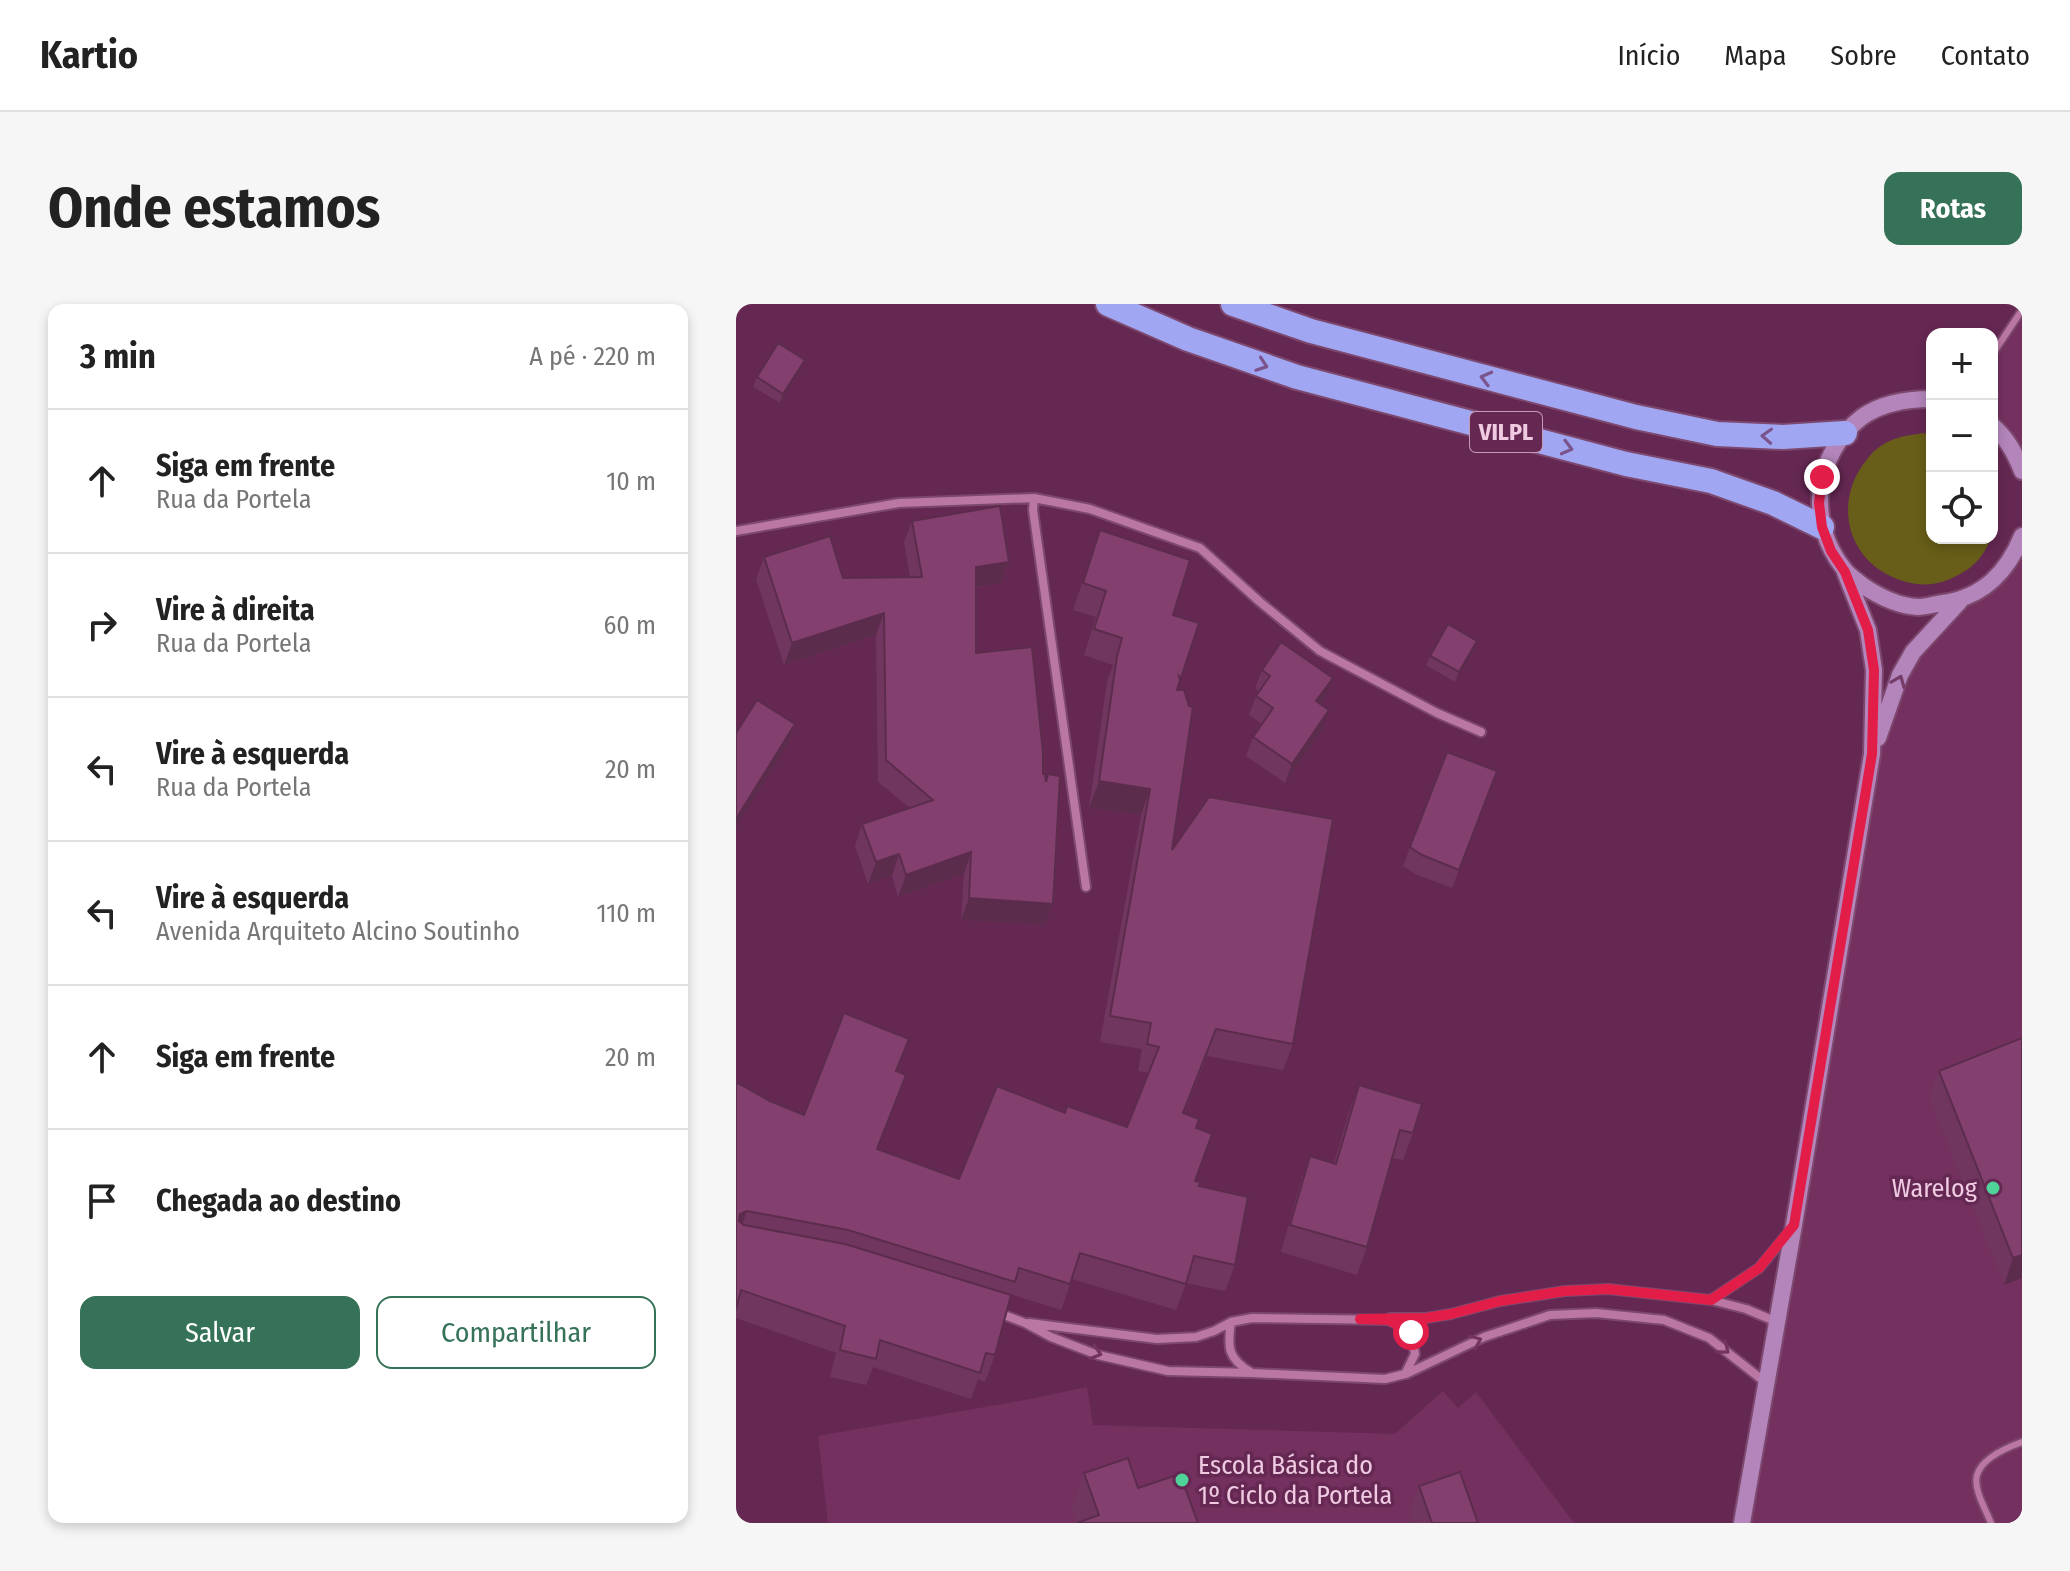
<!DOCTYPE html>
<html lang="pt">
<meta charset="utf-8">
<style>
body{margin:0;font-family:"Fira Sans Condensed",sans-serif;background:#f6f6f6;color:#222}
.controls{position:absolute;right:24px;top:24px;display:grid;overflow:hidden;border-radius:16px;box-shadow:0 4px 12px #0003}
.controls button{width:72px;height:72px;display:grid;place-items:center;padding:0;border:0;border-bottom:2px solid #e0e0e0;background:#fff;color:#222;font:40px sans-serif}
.stop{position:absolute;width:24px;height:24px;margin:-18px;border:6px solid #e11d48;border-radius:50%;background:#fff}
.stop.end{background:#e11d48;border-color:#fff;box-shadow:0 2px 8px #0008}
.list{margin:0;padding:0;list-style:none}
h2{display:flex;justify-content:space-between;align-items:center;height:104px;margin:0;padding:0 32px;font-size:34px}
h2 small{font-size:26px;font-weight:400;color:#767676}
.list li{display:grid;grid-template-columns:52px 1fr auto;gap:24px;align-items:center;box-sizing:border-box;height:144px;padding:0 32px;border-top:2px solid #e0e0e0}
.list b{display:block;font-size:30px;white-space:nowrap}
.list p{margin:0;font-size:26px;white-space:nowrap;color:#767676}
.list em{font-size:26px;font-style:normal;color:#767676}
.actions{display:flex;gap:16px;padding:24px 32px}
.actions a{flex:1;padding:18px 0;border:2px solid #367258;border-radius:16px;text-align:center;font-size:28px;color:#367258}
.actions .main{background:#367258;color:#fff}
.icon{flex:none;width:44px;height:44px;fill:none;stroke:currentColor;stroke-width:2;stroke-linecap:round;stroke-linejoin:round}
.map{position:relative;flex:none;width:1286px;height:1219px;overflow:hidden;border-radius:16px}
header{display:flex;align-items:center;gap:48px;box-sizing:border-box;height:112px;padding:0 40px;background:#fff;border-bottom:2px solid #e0e0e0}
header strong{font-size:38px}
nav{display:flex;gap:44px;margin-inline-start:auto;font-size:28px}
.intro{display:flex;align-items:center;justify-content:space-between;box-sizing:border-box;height:192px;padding:0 48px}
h1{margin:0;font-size:56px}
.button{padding:20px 36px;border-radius:16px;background:#367258;color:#fff;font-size:28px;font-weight:700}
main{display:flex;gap:48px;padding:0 48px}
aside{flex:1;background:#fff;border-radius:16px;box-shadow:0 4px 12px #0003}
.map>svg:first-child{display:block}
</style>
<header>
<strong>Kartio</strong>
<nav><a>Início</a><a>Mapa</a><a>Sobre</a><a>Contato</a></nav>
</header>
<div class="intro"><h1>Onde estamos</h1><a class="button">Rotas</a></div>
<main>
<aside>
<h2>3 min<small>A pé · 220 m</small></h2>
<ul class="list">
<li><svg class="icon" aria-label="ahead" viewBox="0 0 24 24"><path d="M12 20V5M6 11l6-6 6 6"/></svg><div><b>Siga em frente</b><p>Rua da Portela</p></div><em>10 m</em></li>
<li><svg class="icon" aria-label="right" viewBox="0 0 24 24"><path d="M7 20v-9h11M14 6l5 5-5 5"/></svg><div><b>Vire à direita</b><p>Rua da Portela</p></div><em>60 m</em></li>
<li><svg class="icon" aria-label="left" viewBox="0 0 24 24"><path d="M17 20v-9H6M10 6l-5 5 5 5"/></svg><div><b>Vire à esquerda</b><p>Rua da Portela</p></div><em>20 m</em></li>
<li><svg class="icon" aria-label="left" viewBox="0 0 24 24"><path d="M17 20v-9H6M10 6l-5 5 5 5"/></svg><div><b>Vire à esquerda</b><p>Avenida Arquiteto Alcino Soutinho</p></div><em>110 m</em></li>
<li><svg class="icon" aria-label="ahead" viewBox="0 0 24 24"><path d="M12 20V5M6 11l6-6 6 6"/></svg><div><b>Siga em frente</b></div><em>20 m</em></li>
<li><svg class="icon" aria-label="arrive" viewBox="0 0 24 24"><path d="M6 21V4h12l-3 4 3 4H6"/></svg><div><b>Chegada ao destino</b></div></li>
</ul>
<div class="actions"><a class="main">Salvar</a><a>Compartilhar</a></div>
</aside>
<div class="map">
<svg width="1286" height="1219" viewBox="0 0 1286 1219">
<rect width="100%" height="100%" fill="#652853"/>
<path fill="#743160" d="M 1286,6 L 1286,167 L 1256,121 L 1256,51 Z
M 1286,232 L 1286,1219 L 1008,1219 L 1136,450 L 1177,348 L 1246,285 Z
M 351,1083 L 357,1121 L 659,1130 L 707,1087 L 722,1104 L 740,1088 L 838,1219 L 92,1219 L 82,1132 L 284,1097 Z"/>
<path fill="#685e19" d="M 1186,129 L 1196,131 L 1196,234 L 1256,234 L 1256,178 C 1266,202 1261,227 1248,248 C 1239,263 1224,271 1209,277 C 1195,282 1180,281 1167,277 C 1111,260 1095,198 1132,154 C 1139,145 1150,137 1162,134 C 1169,131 1178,131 1186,129 Z"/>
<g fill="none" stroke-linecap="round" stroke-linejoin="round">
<defs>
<path id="lane" d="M 1256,51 L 1286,6
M 1255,1219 C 1250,1206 1237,1185 1241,1171 C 1246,1154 1272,1143 1286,1138"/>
<path id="street" d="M 298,194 L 297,206 L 350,583
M 0,227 L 163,199 L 298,194 L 354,205 L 464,244 L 524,298 L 584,347 L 701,409 L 745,428
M 975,996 L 1023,964 L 1053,928
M 260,1008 L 289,1019 L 315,1033 L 362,1051 L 432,1067 L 516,1069
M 516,1014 L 653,1016 L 675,1028 L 679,1050 L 669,1070 L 649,1075 L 516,1069 C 492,1055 491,1044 495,1018 Z
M 654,1014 L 690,1014 L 715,1010 L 764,997 L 829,987 L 872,985 L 975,996 L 1010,1005 L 1041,1018
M 293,1019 L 421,1035 L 460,1033 L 478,1027 L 495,1018
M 670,1070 L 748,1033 L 814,1011 L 860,1009 L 928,1016 L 973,1034 L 1029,1078"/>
<path id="secondary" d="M 1196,95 C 1172,95 1147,98 1126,113 C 1078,150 1070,218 1108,265 C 1112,271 1120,276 1126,281 C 1142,292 1162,302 1182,303 C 1190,303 1199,300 1207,299 C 1247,293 1271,269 1286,232
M 1256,121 C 1271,134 1279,149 1286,167
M 1142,434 L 1164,371 L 1177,348 L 1224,297
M 1006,1219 L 1058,921 L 1136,450 L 1138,366 L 1132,326 L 1109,268"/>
<path id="highway" d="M 372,0 L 452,35 L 561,73 L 890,160 L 975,177 L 1037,199 L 1086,223
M 497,0 L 575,27 L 900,113 L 981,130 L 1047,133 L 1109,129"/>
</defs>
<use href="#lane" stroke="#7d486e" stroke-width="10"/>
<use href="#street" stroke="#7d486e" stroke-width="12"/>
<use href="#secondary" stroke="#7d486e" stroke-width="20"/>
<use href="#highway" stroke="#7d486e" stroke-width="28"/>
<use href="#lane" stroke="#bb77a3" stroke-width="6"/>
<use href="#street" stroke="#bb77a3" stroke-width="8"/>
<use href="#secondary" stroke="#b385bb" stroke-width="16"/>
<use href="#highway" stroke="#a1a6f3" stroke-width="24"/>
</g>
<path fill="#71365f" d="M 69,56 L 65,65 L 44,99 L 17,83 L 21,73 Z
M 176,217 L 273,258 L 265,279 L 240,284 L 240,349 L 307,470 L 317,600 L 309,621 L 225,616 L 228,570 L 162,593 L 156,572 L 132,580 L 119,542 L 126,520 L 174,504 L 142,478 L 140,331 L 48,361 L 20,275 L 28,253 L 107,274 L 174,273 L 168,238 Z
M 364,226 L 437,311 L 463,319 L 441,386 L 436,546 L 557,740 L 547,766 L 471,752 L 448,809 L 460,825 L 459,877 L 463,882 L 499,961 L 489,987 L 450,979 L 440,1006 L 336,975 L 325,1006 L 274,990 L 259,1051 L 249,1078 L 242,1075 L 235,1095 L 137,1063 L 130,1081 L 94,1073 L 100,1049 L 0,1014 L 0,778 L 34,797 L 68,811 L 161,767 L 170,771 L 141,845 L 223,875 L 329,809 L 391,823 L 413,769 L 402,767 L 406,745 L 364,738 L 405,511 L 353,504 L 371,378 L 377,361 L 348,351 L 360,313 L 337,306 Z
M 741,337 L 738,347 L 719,378 L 690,361 L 694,352 Z
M 526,366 L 590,393 L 585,400 L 587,425 L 549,479 L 510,452 L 517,433 L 526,420 L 513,411 L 520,392 L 523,388 L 519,384 Z
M 711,448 L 761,467 L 716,584 L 679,570 L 667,562 Z
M 1203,767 L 1286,974 L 1268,981 L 1193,794 Z
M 623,781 L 677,829 L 667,856 L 656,854 L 631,943 L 621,971 L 545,948 L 564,880 L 574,852 L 598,859 L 613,808 Z
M 348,1169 L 402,1184 L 462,1219 L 341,1219 L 336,1204 Z
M 683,1182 L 742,1219 L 676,1219 L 673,1209 Z"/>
<path fill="#5c2c4d" d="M 69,56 L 65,65 L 44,99 L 47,90 Z
M 273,258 L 265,279 L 232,285 L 240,263 Z
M 148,309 L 140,331 L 48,361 L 56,339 Z
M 741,337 L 738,347 L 719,378 L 723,368 Z
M 597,374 L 590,393 L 574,416 L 580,397 Z
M 593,406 L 587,425 L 549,479 L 556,460 Z
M 59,420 L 53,439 L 0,523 L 0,515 Z
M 363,477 L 414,485 L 405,511 L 353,504 Z
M 235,548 L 228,570 L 162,593 L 170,571 Z
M 163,550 L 156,572 L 132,580 L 140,558 Z
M 233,594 L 317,600 L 309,621 L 225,616 Z
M 11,907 L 1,933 L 4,910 Z
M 1286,951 L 1286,974 L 1268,981 L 1277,954 Z"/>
<path fill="#833f6e" stroke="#5c2c4d" stroke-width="2" d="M 42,39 L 69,56 L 47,90 L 21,73 Z
M 264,202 L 273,258 L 240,263 L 240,349 L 296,343 L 307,448 L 307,470 L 309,470 L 310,478 L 312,470 L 324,472 L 317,600 L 233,594 L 235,548 L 170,571 L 163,550 L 140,558 L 126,520 L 197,496 L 150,456 L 148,309 L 56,339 L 28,253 L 94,232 L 107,274 L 186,273 L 176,217 Z
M 364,226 L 454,256 L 437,311 L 463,319 L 445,374 L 443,372 L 444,376 L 441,386 L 448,386 L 453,402 L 457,403 L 436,546 L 473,493 L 597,515 L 557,740 L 480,725 L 447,809 L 463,815 L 460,824 L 476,830 L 459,877 L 464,878 L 463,882 L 512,893 L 499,961 L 458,952 L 450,980 L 344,949 L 334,980 L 283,964 L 279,978 L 112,926 L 11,907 L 4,910 L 3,917 L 8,921 L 109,940 L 275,991 L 259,1051 L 250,1049 L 244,1069 L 144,1036 L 140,1055 L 104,1046 L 109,1022 L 5,986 L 0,1005 L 0,778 L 34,797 L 68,811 L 108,709 L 173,735 L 160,767 L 170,771 L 141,845 L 223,875 L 261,782 L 329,809 L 331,802 L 391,823 L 423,743 L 411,740 L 415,719 L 374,712 L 414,485 L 363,477 L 381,352 L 386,334 L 358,325 L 370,287 L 347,279 Z
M 712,320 L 741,337 L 723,368 L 694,352 Z
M 545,338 L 597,374 L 580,397 L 593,406 L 556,460 L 517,433 L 537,404 L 520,392 L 534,372 L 526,366 Z
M 21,396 L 59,420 L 0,515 L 0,429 Z
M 711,448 L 761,467 L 723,566 L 686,551 L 674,543 Z
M 1286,734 L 1286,951 L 1277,954 L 1203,767 Z
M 623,781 L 686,800 L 677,829 L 664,826 L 631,943 L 554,921 L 574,852 L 600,860 Z
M 392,1154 L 402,1184 L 444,1170 L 462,1219 L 341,1219 L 363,1211 L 348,1169 Z
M 724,1168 L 742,1219 L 696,1219 L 683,1182 Z"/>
<defs><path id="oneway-chevron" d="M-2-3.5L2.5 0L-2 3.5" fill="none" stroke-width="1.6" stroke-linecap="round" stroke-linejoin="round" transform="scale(2)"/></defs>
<g stroke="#7a548b">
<use href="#oneway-chevron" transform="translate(526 61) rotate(19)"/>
<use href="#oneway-chevron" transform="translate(750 74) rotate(-165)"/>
<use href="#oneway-chevron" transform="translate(1031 132) rotate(-177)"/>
<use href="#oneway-chevron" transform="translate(831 144) rotate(15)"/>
</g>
<use stroke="#753b68" href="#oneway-chevron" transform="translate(1163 377) rotate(-68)"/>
<g stroke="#72345f">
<use href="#oneway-chevron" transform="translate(740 1037) rotate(-24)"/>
<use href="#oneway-chevron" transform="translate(988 1045) rotate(39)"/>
<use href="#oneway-chevron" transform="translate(360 1049) rotate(17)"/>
</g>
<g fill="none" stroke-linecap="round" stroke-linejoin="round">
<path stroke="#e11d48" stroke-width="10" d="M 675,1028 L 653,1016 L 624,1015 L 690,1014 L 715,1010 L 764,997 L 829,987 L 872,985 L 975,996 L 1023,964 L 1058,921 L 1136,450 L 1138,366 L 1132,326 L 1109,268 L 1095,247 L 1086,223 L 1083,199 L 1086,173"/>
</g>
<g fill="#4fd399" stroke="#652853" stroke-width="3">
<circle cx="1257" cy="884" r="8"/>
<circle cx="446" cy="1176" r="8"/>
</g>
<g text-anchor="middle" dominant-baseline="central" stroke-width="7" stroke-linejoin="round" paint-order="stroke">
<rect fill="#652853" stroke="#c699b6" stroke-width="2" x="734" y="108" width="72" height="40" rx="6"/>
<g font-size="24" font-weight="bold" fill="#efcae1">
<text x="770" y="128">VILPL</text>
</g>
<g font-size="26" fill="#efcae1" stroke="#652853" text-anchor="end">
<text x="1241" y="884">Warelog</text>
<text x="462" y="1161" text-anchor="start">Escola Básica do<tspan x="462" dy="30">1º Ciclo da Portela</tspan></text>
</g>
</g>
</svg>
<div class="controls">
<button>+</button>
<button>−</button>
<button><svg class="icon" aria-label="locate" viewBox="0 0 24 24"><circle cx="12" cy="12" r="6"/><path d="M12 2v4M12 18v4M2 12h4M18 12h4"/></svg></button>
</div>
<div class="stop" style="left:675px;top:1028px"></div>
<div class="stop end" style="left:1086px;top:173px"></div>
</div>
</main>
